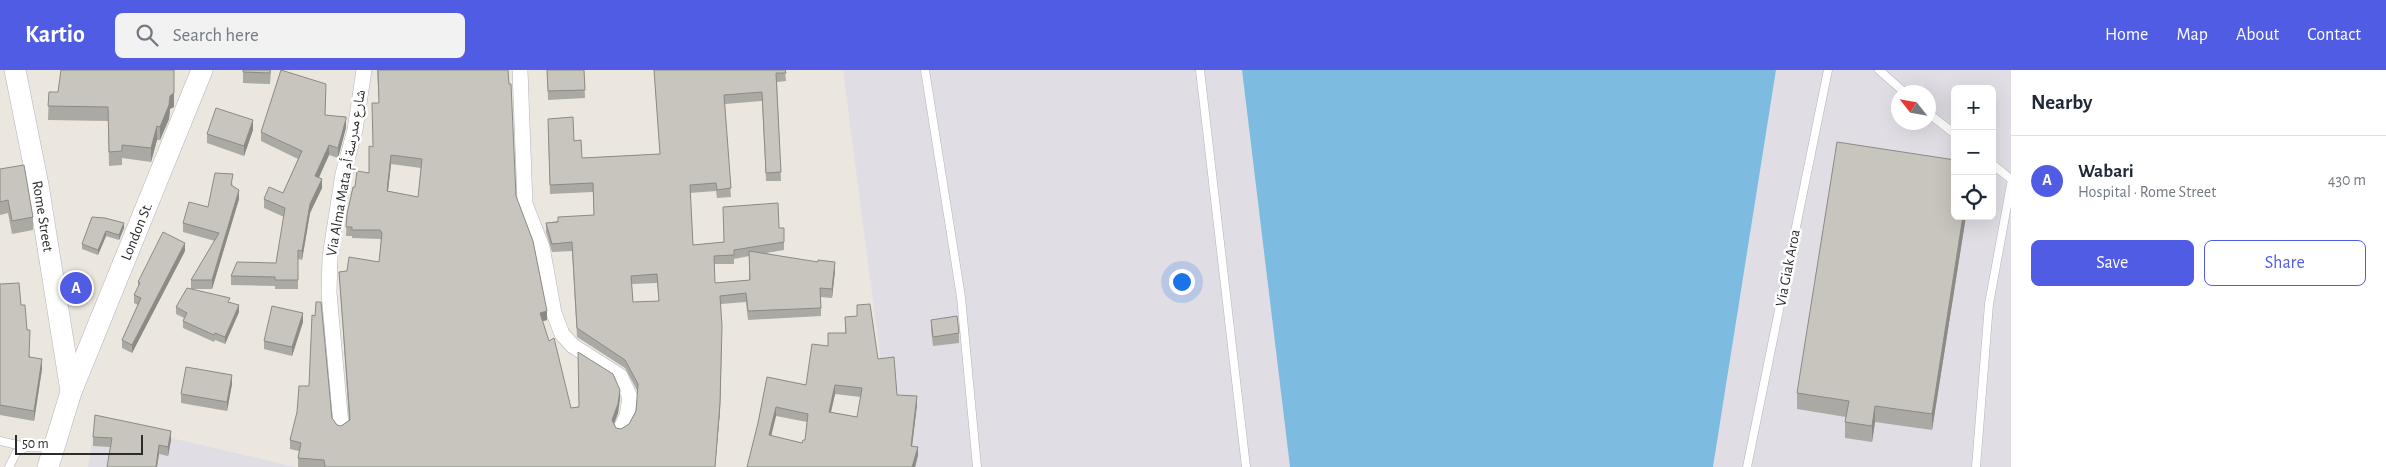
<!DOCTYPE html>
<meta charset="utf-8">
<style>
body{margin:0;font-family:"Alegreya Sans","Noto Naskh Arabic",sans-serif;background:#f2f2f3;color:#1f2937}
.controls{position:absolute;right:15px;top:15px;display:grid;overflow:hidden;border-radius:8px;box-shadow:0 5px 20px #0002}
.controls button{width:45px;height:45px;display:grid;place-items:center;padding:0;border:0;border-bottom:1px solid #e0e1e3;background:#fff;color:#1f2937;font:25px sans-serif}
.compass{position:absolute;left:1891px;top:15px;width:45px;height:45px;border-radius:50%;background:#fff;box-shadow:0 5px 20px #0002;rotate:301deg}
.scale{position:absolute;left:15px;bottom:12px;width:128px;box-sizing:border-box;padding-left:5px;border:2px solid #2b2b2b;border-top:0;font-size:14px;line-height:18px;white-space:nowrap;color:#2b2b2b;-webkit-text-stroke:4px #fff;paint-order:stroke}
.you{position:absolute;left:1181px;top:211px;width:18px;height:18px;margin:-12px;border:4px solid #fff;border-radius:50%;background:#1a73e8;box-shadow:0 0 0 8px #1a73e833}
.badge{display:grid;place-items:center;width:32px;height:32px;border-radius:50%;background:#515ce5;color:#fff;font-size:16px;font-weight:700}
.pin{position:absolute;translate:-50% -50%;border:2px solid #fff;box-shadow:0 1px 5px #0006}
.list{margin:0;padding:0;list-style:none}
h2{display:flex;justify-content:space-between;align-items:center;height:65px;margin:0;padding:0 20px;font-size:21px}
h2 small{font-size:16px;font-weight:400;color:#747a83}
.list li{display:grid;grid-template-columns:32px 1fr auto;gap:15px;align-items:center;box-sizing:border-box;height:90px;padding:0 20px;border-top:1px solid #e0e1e3}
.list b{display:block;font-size:19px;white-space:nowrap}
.list p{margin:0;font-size:16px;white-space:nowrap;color:#747a83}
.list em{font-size:16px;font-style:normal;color:#747a83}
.actions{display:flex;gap:10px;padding:15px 20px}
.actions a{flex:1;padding:11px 0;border:1px solid #515ce5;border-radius:8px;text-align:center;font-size:18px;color:#515ce5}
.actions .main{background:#515ce5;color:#fff}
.icon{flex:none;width:28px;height:28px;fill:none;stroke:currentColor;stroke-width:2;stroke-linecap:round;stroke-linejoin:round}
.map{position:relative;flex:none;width:2011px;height:397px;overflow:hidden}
header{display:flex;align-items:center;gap:30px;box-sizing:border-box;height:70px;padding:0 25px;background:#515ce5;color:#fff}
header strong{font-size:24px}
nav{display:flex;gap:28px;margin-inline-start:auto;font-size:18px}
.search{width:350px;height:45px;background:#f2f2f3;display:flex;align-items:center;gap:12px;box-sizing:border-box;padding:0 18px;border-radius:8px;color:#747a83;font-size:19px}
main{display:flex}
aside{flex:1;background:#fff}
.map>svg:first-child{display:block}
</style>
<header>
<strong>Kartio</strong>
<div class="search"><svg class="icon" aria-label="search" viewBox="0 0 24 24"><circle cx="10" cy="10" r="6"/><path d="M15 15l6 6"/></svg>Search here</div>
<nav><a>Home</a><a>Map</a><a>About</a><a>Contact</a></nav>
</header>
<main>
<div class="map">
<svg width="2011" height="397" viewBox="0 0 2011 397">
<rect width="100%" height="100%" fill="#ebe7de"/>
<path fill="#e0dee4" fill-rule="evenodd" d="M 843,0 L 1242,0 L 1290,397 L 867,397 L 886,332 Z
M 1776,0 L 2011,0 L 2011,397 L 1713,397 ZM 1955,19 L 1992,19 L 1992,146 L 1955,146 ZM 1898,22 L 1928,22 L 1928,52 L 1898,52 Z
M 95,350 L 295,397 L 88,397 Z"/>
<path fill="#7ebbe1" d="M 1242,0 L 1776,0 L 1713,397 L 1290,397 Z"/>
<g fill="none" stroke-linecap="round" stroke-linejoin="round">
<defs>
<path id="lane" d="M 925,0 L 961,227 L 977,397
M 1200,0 L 1246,397
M 1879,0 L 1904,22
M 1928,43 L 1955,64
M 1992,94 L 2011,109
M 0,371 L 26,377 L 53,378
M 9,397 L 16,383 L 26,377
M 1747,397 L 1828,0
M 1976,397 L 1989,234 L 2011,114"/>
<path id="street" d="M 520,0 L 525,134 L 542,177 L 554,243 L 562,264 L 573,276 L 620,306 L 630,327 L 627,346 L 621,358
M 341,355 L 329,223 L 330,187 L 343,104 L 355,60 L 364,0"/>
<g id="secondary">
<path id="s1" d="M 15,0 L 38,115 L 71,321"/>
<path id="s2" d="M 48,397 L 71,322 L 202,0"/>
</g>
</defs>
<use href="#lane" stroke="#b2b3bd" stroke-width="9"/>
<use href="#street" stroke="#b2b3bd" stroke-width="16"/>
<use href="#secondary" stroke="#b2b3bd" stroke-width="22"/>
<use href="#lane" stroke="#fff" stroke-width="8"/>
<use href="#street" stroke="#fff" stroke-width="15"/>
<use href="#secondary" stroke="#fff" stroke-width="21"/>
</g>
<path fill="#aba9a3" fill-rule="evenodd" d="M 174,0 L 174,37 L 170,39 L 169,49 L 160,70 L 157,70 L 151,92 L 122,88 L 122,95 L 109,96 L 108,51 L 48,50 L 49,22 L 58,22 Z
M 243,0 L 271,0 L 270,14 L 243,13 Z
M 377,0 L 508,0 L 516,126 L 547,250 L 542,251 L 571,338 L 620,328 L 618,343 L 614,354 L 616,358 L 621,359 L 629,354 L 636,341 L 638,322 L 625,298 L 577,267 L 572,181 L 552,182 L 546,162 L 546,153 L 594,145 L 593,122 L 550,124 L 548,57 L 574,71 L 582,88 L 660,84 L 654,0 L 785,0 L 786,11 L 777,12 L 781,111 L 766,111 L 762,31 L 725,34 L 731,127 L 717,128 L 716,121 L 690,123 L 693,175 L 723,172 L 779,158 L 784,158 L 784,180 L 766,183 L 835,201 L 832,228 L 821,227 L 821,246 L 748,250 L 746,232 L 721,234 L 720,341 L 715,397 L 298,397 L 298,388 L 299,381 L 290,379 L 290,370 L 332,348 L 337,355 L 341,356 L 349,350 L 339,202 L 347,201 L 379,192 L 381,170 L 380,169 L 352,168 L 352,166 L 346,166 L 347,144 L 355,117 L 369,103 L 373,77 L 379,33 ZM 391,94 L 421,98 L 418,127 L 388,121 ZM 749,186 L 749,210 L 715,213 L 714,194 L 734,194 L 734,189 ZM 657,213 L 659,231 L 633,232 L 632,214 Z
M 547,0 L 587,0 L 584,0 L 585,28 L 548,30 Z
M 326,24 L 325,45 L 346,56 L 338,88 L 329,85 L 319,108 L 322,118 L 310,143 L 302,190 L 298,189 L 298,219 L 275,219 L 275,216 L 231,215 L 231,206 L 276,193 L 284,147 L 264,138 L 264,129 L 283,123 L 298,89 L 261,71 L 261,62 Z
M 253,60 L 244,86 L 207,73 L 207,64 Z
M 0,99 L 33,147 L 33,160 L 12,164 L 8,143 L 0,145 Z
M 233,113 L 232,116 L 239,129 L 212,219 L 191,219 L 191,210 L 215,171 L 183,162 L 183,153 L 208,137 Z
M 1955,146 L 1966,146 L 1932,360 L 1875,352 L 1872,372 L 1845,368 L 1845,352 L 1846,347 L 1797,339 L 1797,323 Z
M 92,147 L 124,158 L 119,170 L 106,166 L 98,185 L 82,179 L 82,174 Z
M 185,181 L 132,283 L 122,278 L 122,270 L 138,235 L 134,233 L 134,225 L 138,217 L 138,212 Z
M 0,214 L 21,235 L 30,287 L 42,299 L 34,351 L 0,345 Z
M 230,232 L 239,242 L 225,274 L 215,270 L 214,272 L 183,258 L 183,251 L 184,248 L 176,244 L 176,237 Z
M 845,247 L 878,289 L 897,325 L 917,335 L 912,376 L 918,385 L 915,397 L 747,397 L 758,353 L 767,307 L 806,315 L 828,276 L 845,263 ZM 835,324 L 861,327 L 857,347 L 831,342 ZM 776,346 L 807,352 L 805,370 L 802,373 L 771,366 Z
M 931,250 L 959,263 L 959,273 L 933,276 L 931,259 Z
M 303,252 L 292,286 L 264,279 L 264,271 Z
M 232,314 L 227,341 L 181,333 L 181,324 Z
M 93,367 L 171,370 L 168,386 L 159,384 L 157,397 L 107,397 L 110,377 L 93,376 Z"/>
<path fill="#8b8a84" d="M 174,0 L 174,37 L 170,39 L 169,49 L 160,70 L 160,57 L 170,26 Z
M 346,47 L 346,58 L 338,88 L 338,78 Z
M 253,50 L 253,60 L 244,86 L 244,76 Z
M 157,56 L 157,70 L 151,92 L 151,78 Z
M 329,75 L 329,85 L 315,115 L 315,106 Z
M 391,85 L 391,94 L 387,130 L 387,121 Z
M 322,109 L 322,118 L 310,143 L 302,190 L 302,181 L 310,134 Z
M 239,120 L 239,129 L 212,219 L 212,210 Z
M 1963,146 L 1966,146 L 1932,360 L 1932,344 Z
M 124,153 L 124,158 L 119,170 L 119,165 Z
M 106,161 L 106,166 L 98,185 L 98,180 Z
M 185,173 L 185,181 L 132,283 L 132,275 Z
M 835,192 L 835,201 L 832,228 L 832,219 Z
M 239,235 L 239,242 L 225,274 L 225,267 Z
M 547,241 L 547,250 L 540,252 L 540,243 Z
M 303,243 L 303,252 L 292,286 L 292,277 Z
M 722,265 L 720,341 L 715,397 Z
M 42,289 L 42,299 L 34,351 L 34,341 Z
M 232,305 L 232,314 L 227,341 L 227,332 Z
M 835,315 L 835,324 L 829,350 L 829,342 Z
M 620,320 L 620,328 L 618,343 L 612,359 L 612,350 Z
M 917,326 L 917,335 L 911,384 L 911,376 Z
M 1875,336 L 1875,352 L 1872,372 L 1872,356 Z
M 776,337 L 776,346 L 769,374 L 769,365 Z
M 171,361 L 171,370 L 168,386 L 168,377 Z
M 159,375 L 159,384 L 157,397 L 156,397 Z
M 918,377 L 918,385 L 915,397 L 912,397 Z"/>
<path fill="#c7c5bd" stroke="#8b8a84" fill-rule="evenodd" d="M 61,0 L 174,0 L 174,23 L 170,26 L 169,35 L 160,57 L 157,56 L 151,78 L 122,75 L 122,81 L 109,82 L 108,37 L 48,36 L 49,22 L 58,22 Z
M 243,0 L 270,0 L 270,3 L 243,2 Z
M 281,0 L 326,14 L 325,45 L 346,47 L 346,49 L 338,78 L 329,75 L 315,106 L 322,109 L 310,134 L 302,181 L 298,180 L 298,210 L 275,210 L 275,207 L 231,206 L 237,192 L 276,193 L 285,138 L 264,129 L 269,117 L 283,123 L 302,81 L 261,62 Z
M 378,0 L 508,0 L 509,14 L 511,14 L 516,126 L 533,171 L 547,241 L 540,243 L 549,271 L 554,268 L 571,338 L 579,337 L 578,282 L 613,304 L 620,320 L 618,334 L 612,350 L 616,358 L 621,359 L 629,354 L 636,341 L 638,314 L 625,290 L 577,258 L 572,172 L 552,174 L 546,153 L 558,152 L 558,147 L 594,145 L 593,113 L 550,115 L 548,49 L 573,47 L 574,71 L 581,70 L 582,88 L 660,84 L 654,0 L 785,0 L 786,3 L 776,3 L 781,102 L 766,103 L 762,22 L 724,25 L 731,118 L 717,120 L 716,113 L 690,115 L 693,175 L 724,172 L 723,137 L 778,133 L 779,158 L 784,158 L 784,172 L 734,180 L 734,185 L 714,186 L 715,213 L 750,210 L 749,181 L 818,192 L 818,190 L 835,192 L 832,219 L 820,218 L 821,238 L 748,241 L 746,223 L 720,226 L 722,256 L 720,333 L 715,397 L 325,397 L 324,390 L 298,388 L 301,373 L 290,370 L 297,342 L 299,316 L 309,316 L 312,245 L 315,246 L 316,232 L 321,232 L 332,348 L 337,355 L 341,356 L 350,350 L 339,202 L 347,201 L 349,187 L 379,192 L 382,163 L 380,160 L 352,160 L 352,157 L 346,157 L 347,144 L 353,117 L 355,117 L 357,101 L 369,103 L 369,76 L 373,77 L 372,33 L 379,33 ZM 391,85 L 422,89 L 418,127 L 387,121 ZM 657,204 L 659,231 L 633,232 L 631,206 Z
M 547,0 L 584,0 L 585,20 L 548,21 Z
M 216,38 L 253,50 L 244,76 L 207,64 Z
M 1837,72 L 1955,90 L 1955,146 L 1963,146 L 1932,344 L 1875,336 L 1872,356 L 1845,352 L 1849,331 L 1797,323 Z
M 24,95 L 33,147 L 12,151 L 8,130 L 0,132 L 0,99 Z
M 215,103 L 233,104 L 231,115 L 239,120 L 212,210 L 191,210 L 219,163 L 183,153 L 189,132 L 208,137 Z
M 92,147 L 105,148 L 124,153 L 119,165 L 106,161 L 98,180 L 82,174 Z
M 163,162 L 185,173 L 132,275 L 122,270 L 141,228 L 134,225 L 140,213 L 138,212 Z
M 19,213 L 21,235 L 25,235 L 27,260 L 30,260 L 29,287 L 42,289 L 34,341 L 0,335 L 0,214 Z
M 187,218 L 230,228 L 228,232 L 239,235 L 225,267 L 215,263 L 214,265 L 183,251 L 187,243 L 176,237 Z
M 870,234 L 878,289 L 894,287 L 897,325 L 917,326 L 911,376 L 918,377 L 912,397 L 747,397 L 758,353 L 767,307 L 806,315 L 812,274 L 828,276 L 828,263 L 846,263 L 845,247 L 857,246 L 857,235 ZM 835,315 L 862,318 L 857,347 L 829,342 ZM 776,337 L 808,344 L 805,370 L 803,370 L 802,373 L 769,365 Z
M 272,236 L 303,243 L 292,277 L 264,271 Z
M 957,246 L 959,263 L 933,267 L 931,250 Z
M 186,297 L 232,305 L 227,332 L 181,324 Z
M 95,345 L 171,361 L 168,377 L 159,375 L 156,397 L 107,397 L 112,368 L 93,367 Z"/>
<g text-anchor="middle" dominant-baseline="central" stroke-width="5" stroke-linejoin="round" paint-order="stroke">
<g font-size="15" fill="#2b2b2b" stroke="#fff">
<text transform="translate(346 103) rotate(-80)">Via Alma Mata شارع مدرسة أم</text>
<text stroke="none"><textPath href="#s1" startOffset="149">Rome Street</textPath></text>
<text stroke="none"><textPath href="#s2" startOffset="252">London St.</textPath></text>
<text transform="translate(1788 198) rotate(-79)">Via Giak Aroa</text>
</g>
</g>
</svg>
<div class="controls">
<button>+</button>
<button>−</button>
<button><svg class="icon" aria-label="locate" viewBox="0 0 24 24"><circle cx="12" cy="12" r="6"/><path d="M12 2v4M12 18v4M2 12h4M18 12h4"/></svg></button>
</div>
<svg class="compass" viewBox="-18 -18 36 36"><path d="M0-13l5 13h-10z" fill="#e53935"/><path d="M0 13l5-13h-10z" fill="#747a83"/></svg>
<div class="scale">50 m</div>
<div class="you"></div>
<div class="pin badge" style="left:76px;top:218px">A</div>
</div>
<aside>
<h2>Nearby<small></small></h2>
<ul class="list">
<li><span class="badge">A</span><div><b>Wabari</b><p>Hospital · Rome Street</p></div><em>430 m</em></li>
</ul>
<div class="actions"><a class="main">Save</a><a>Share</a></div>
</aside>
</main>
